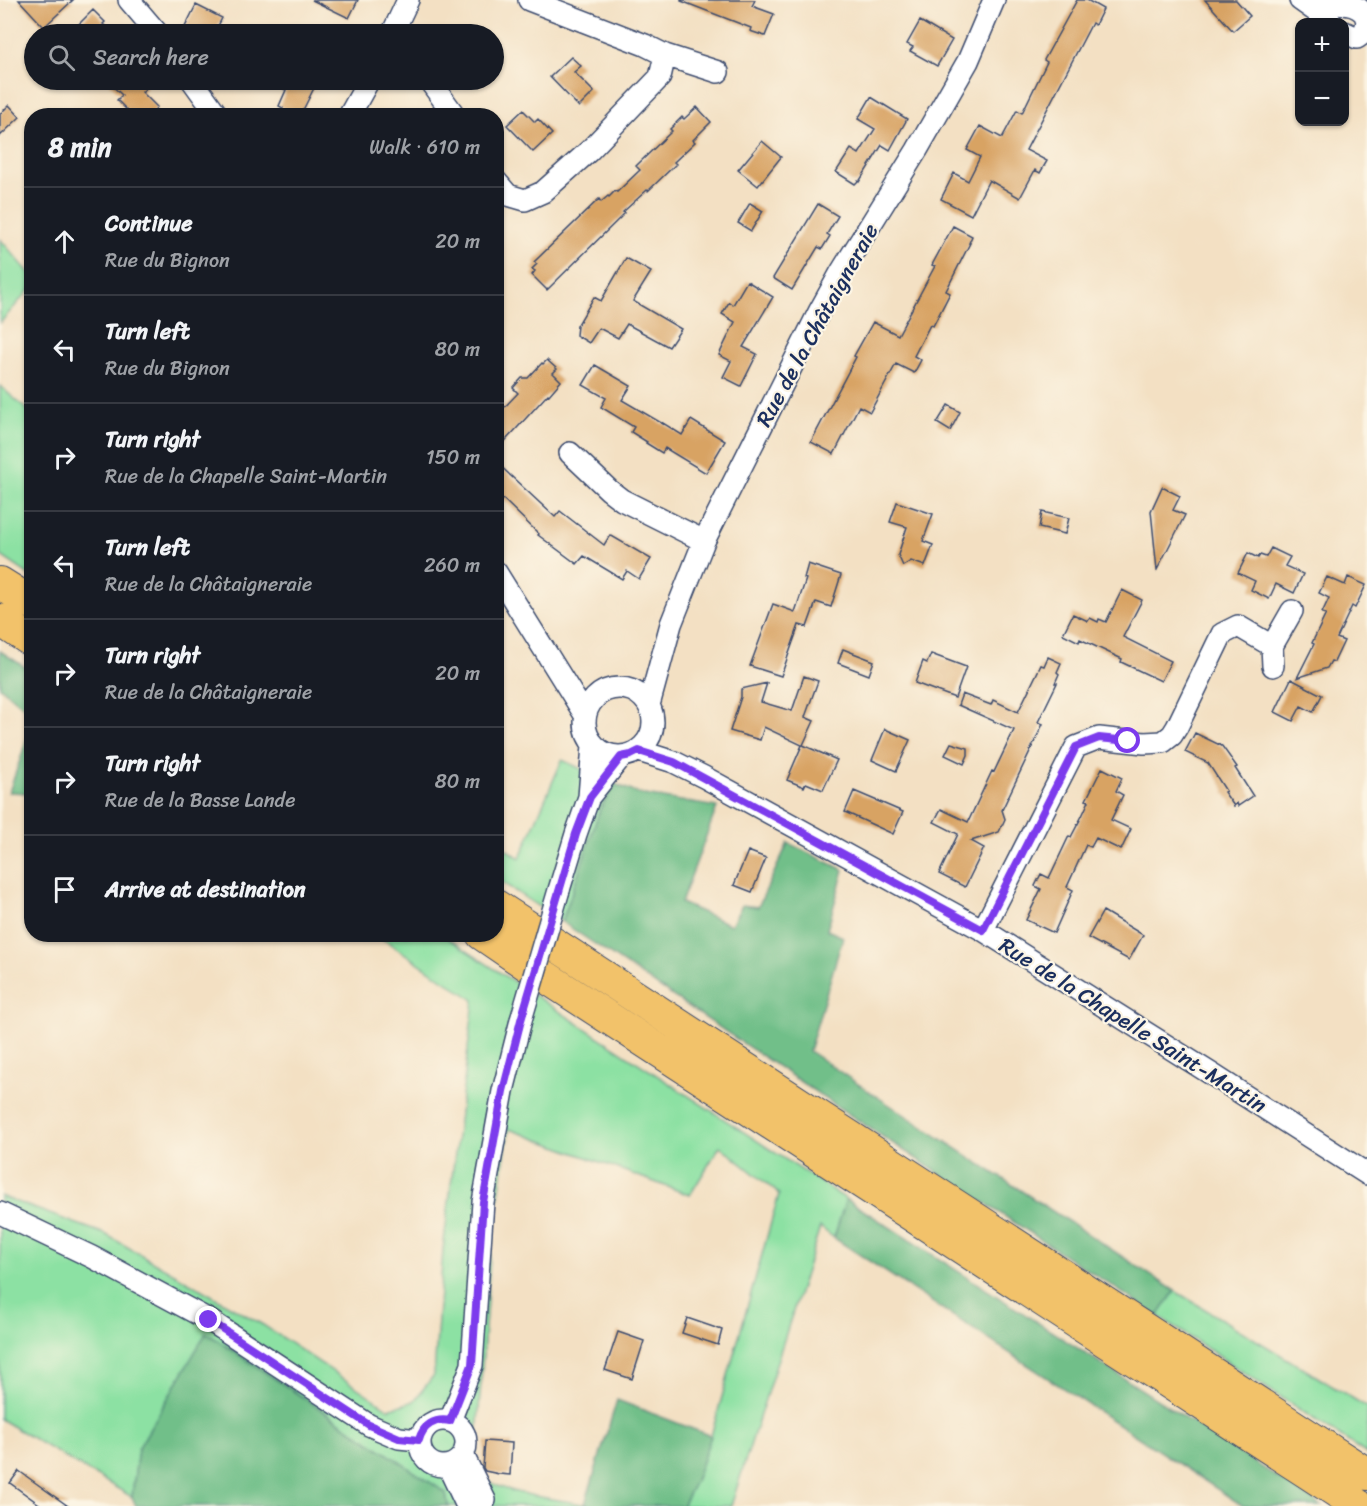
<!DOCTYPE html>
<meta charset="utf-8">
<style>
body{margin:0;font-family:Sriracha,sans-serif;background:#20242c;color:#f1f3f6}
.controls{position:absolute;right:18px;top:18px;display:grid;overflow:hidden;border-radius:12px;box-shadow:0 2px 4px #0004}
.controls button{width:54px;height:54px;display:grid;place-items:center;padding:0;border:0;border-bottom:2px solid #363941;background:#171b24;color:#f1f3f6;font:30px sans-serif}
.stop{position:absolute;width:18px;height:18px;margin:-14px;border:4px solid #7c3aed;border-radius:50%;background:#fff}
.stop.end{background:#7c3aed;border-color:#fff;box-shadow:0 2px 6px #0008}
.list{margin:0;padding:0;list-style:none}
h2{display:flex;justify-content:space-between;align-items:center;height:78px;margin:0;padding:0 24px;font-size:26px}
h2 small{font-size:20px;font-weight:400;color:#9ea1a6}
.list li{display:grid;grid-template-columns:39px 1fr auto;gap:18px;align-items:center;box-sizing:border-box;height:108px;padding:0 24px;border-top:2px solid #363941}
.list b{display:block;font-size:22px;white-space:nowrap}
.list p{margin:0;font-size:20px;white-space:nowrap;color:#9ea1a6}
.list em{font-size:20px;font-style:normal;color:#9ea1a6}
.icon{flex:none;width:33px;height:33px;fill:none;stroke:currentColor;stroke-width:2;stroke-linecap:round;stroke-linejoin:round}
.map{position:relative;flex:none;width:1367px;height:1506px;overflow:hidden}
.search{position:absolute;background:#171b24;box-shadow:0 2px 4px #0004;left:24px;top:24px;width:480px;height:66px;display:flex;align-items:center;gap:15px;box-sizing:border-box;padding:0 21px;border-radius:33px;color:#9ea1a6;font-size:22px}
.panel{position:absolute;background:#171b24;box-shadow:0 2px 4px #0004;left:24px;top:108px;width:480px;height:834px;border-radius:24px}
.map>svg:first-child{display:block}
</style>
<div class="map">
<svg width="1367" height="1506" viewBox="0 0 1367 1506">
<rect width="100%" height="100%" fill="#fcf5e5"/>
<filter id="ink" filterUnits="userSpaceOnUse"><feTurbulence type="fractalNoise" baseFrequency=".0167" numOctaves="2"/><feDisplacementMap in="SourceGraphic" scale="12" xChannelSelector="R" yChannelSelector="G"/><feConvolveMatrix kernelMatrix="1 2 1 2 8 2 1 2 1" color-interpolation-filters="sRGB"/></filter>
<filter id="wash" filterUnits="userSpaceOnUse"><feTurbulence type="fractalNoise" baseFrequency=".008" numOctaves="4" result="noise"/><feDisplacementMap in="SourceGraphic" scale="24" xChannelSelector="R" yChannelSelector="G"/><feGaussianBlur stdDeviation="1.35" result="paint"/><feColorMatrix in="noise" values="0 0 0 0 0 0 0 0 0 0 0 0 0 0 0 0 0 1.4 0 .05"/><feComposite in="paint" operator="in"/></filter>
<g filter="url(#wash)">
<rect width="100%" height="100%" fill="#f3e0c3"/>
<path fill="#8ce1a3" stroke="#548880" stroke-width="1.5" d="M 0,239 L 32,276 L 31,288 L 0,323 Z
M 0,386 L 31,413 L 31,576 L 0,555 Z
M 562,760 L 615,784 L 600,809 L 562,922 L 497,879 L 496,843 L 520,858 Z
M 441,934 L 846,1199 L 834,1238 L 820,1227 L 731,1506 L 682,1506 L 695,1481 L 711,1436 L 779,1194 L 720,1146 L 690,1195 L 509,1129 L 491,1246 L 475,1463 C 477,1467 479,1472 482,1476 C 499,1495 567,1500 594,1506 L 448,1506 L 446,1493 L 207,1333 L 138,1449 L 132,1497 L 0,1419 L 0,1196 L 105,1234 L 263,1325 L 389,1409 L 414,1401 L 434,1375 L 443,1250 L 474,1000 L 377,935 Z
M 1175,1291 L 1367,1407 L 1367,1454 L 1158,1316 Z"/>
<path fill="#71bf89" stroke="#467774" stroke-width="1.5" d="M 0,651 L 31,671 L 31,713 L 0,687 Z
M 31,728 L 31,793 L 9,792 Z
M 615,784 L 639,794 L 717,807 L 681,903 L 731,925 L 742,905 L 758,907 L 788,843 L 844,870 L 827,930 L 843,937 L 809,1051 L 882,1100 L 1175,1291 L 1158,1316 L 871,1129 L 562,922 L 600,809 Z
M 846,1199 L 1322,1506 L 1243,1506 L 834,1238 Z
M 206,1333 L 446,1493 L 448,1506 L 136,1506 L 132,1497 L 138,1449 Z
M 617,1400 L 711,1436 L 695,1481 L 682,1506 L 594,1506 L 585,1504 Z"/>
<g id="blocks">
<path fill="#d8a364" d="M 19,0 L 73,0 L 44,27 Z
M 312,0 L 358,0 L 349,18 Z
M 681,0 L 755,0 L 752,6 L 774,14 L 765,36 L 750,31 L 751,28 L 681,1 Z
M 1077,0 L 1087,0 L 1103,9 L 1095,25 L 1092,23 L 1026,150 L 1047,161 L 1040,173 L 1035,170 L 1020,198 L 989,180 L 971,215 L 941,199 L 954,173 L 968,181 L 980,157 L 967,150 L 980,126 L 1002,138 L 1017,110 L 1022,113 L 1047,62 L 1044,60 Z
M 1205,0 L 1236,0 L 1250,16 L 1233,31 Z
M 196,5 L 222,18 L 214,34 L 195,34 L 184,29 Z
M 93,10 L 105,22 L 103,24 L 113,34 L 82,34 L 75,28 Z
M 920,21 L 952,40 L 937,66 L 910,51 L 913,47 L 907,44 Z
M 571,57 L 581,66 L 574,72 L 594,92 L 579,107 L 550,77 Z
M 106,80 L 139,80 L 147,87 L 142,92 L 157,107 L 150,116 L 133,116 L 117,100 L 122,95 Z
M 265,80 L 318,80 L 300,116 L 280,116 L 283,108 L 279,106 L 286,90 Z
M 871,97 L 907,119 L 890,150 L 882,145 L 859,182 L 858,181 L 855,184 L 836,172 L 851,149 L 859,154 L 875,129 L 858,119 Z
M 9,105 L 20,117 L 0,136 L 0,114 Z
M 697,107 L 711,122 L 693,140 L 695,142 L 674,162 L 676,164 L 648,191 L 647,190 L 623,212 L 625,213 L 547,290 L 532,275 L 535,271 L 532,269 L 537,264 L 534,262 L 599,199 L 601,202 L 608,196 L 609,197 L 615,191 L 617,192 L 640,170 L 636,166 L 672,131 L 670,129 L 682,117 L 684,119 Z
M 523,110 L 535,122 L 538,119 L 552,134 L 533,152 L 507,125 Z
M 762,141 L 781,157 L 758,186 L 738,170 Z
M 750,203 L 763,211 L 751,231 L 738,223 Z
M 818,204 L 838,216 L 827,234 L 830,236 L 822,249 L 818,247 L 792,290 L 773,278 Z
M 953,226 L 972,236 L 969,243 L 970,243 L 946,291 L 950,293 L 933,326 L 930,325 L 914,356 L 921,360 L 914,373 L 896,364 L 870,412 L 859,406 L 834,454 L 811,442 L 856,357 L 854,356 L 873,322 L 898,335 L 935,266 L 932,265 Z
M 626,258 L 651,272 L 633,301 L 681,329 L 669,347 L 627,324 L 618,338 L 599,328 L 589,343 L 576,335 L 577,326 L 594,297 L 601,301 Z
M 747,281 L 773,297 L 743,347 L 757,354 L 741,386 L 723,377 L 731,361 L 719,355 L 735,322 L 722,314 L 729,302 L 733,305 Z
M 547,360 L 557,369 L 553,373 L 561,381 L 549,395 L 548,394 L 496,451 L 496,416 L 518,393 L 513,388 L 522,378 L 528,378 L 542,363 L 543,364 Z
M 595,365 L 631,386 L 622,400 L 663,424 L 663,423 L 682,435 L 691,420 L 725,441 L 706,473 L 665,448 L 662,453 L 646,443 L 647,442 L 631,432 L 634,427 L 601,407 L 606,398 L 583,385 Z
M 948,405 L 960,412 L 950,431 L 937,423 Z
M 496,462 L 555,517 L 560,511 L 604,545 L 610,535 L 651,559 L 639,579 L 627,571 L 622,579 L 584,556 L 577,564 L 538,535 L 539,534 L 503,499 L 496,505 Z
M 1162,487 L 1180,496 L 1173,510 L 1185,515 L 1157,570 L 1151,511 Z
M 897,502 L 933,514 L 923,541 L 933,545 L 925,566 L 911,561 L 903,566 L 898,555 L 907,527 L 890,522 Z
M 1042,512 L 1069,518 L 1065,534 L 1039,528 Z
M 1271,548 L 1290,557 L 1285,566 L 1303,574 L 1294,593 L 1276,584 L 1269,599 L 1251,590 L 1255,581 L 1238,573 L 1248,553 L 1258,558 L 1260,555 L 1266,557 Z
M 808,564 L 841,575 L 831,607 L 816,602 L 807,627 L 799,625 L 781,676 L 750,666 L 773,604 L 795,612 L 806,579 L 804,578 Z
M 1327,577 L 1345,585 L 1348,577 L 1366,585 L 1355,608 L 1352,606 L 1337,638 L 1344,641 L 1334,662 L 1331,661 L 1327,668 L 1297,678 L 1314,644 L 1312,643 L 1326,614 L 1322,613 L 1329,598 L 1319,593 Z
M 1122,590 L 1142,600 L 1123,637 L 1171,661 L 1161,681 L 1121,662 L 1122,659 L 1080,639 L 1079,642 L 1063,634 L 1073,614 L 1088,621 L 1090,618 L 1098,622 L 1099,619 L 1106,622 Z
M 843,649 L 874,661 L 869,675 L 838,663 Z
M 931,654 L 966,667 L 955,698 L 915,683 L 923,661 L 927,663 Z
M 1048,657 L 1061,663 L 1057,672 L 1059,674 L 1055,683 L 1057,683 L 1038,722 L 1043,724 L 1002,810 L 1005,819 L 999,832 L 971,841 L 984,848 L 965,887 L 939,874 L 958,834 L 934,822 L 941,809 L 968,822 L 992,771 L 994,772 L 1014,730 L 958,705 L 962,694 L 991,705 L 993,700 L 1018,712 L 1041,665 L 1044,666 Z
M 804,676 L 818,681 L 805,717 L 814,721 L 803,745 L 837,760 L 823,790 L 806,783 L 804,787 L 787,780 L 802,745 L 764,727 L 760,740 L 730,731 L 741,697 L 741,689 L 767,683 L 761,702 L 792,711 Z
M 1291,679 L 1322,695 L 1313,712 L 1301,706 L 1293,721 L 1275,712 Z
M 885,729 L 910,740 L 896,771 L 872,760 Z
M 1195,733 L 1222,746 L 1237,767 L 1235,768 L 1253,796 L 1238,806 L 1237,803 L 1234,806 L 1224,792 L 1226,791 L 1208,763 L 1185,752 Z
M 951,743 L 968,748 L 968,755 L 964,764 L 945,755 Z
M 1102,768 L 1122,778 L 1116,791 L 1123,795 L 1111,820 L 1131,829 L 1121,850 L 1096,838 L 1091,847 L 1086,845 L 1067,887 L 1073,890 L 1054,933 L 1026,920 L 1041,889 L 1035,886 L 1041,874 L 1049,878 L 1069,836 L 1071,837 L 1082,816 L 1089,801 L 1086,800 Z
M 854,791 L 903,812 L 893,834 L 845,812 Z
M 748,851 L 766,858 L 752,892 L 734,885 Z
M 1103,911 L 1143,935 L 1129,960 L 1088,938 Z
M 687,1318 L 722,1330 L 718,1345 L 682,1333 Z
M 618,1332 L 644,1341 L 632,1379 L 605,1370 Z
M 485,1441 L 512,1443 L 510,1475 L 499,1474 L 485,1471 L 483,1468 Z
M 19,1471 L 68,1506 L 42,1506 L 10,1483 Z"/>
</g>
</g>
<g filter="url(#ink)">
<use href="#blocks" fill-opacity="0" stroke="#3b4a6d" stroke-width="1.5"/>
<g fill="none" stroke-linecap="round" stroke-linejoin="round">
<defs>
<path id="minor" d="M 129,0 L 158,34
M 1300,0 L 1331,22
M 1316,10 C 1330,4 1351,0 1363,12 C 1365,14 1366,18 1367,21
M 1344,32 L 1357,38 L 1364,33 L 1367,23
M 392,34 L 408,0
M 665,55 L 718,72
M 192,80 L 218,116
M 429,80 L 455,116
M 349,116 L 369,80
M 496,181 L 508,195 L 525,200 L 543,192 L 589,151 L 660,77 L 665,55 L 645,45 L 529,0
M 570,453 L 609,490 L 622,500 L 704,541
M 496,572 L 585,715
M 1272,646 L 1273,666
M585 722a34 34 0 1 1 68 0a34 34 0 1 1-68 0Z
M 649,705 L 671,624 L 704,541 L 820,310 L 841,272 L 917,150 L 968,61 L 994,0
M 639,751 L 674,762 L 704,777 L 983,930 L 1213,1075 L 1367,1174
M 589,797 L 621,757
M 559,890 L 576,834 L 589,797 L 593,745
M 983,930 L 1076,747 L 1099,738 L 1144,743 L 1163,742 L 1172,735 L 1177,727 L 1222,634 L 1238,626 L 1272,646 L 1292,611
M 0,1213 L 92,1257 L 209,1320 L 369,1425 L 399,1438 L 419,1440
M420 1443a23 23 0 1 1 46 0a23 23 0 1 1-46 0Z
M 450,1421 L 472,1365 L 483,1202 L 503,1091 L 521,1020
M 463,1455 L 485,1500
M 448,1466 L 467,1506"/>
<path id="highway" d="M 0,583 L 32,603
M 0,620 L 32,641
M 496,906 L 1367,1474
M 482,934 L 529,966 L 1359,1506"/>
</defs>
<use href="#minor" stroke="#3b4a6d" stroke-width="24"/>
<use href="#highway" stroke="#3b4a6d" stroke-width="34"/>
<use href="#minor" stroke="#fff" stroke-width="21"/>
<use href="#highway" stroke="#f2c26a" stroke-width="32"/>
<defs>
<path id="minor-bridge" d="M 521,1020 L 559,890"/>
</defs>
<use href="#minor-bridge" stroke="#3b4a6d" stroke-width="24" stroke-linecap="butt"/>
<use href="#minor-bridge" stroke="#fff" stroke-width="21"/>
</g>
</g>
<g fill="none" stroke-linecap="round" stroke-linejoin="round" filter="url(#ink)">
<path stroke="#7c3aed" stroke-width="8" d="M 209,1320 L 369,1425 L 399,1438 L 419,1440 C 423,1425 435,1418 450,1421 L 472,1365 L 483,1202 L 503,1091 L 521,1020 L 576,834 L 590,797 L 621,757 L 631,755 L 639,751 L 674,762 L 983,930 L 1076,747 L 1099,738 L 1128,741"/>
</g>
<g text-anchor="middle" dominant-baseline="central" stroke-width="4.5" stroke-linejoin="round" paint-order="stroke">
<g font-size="22" fill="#1b2f5e" stroke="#fcf5e5">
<text transform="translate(817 325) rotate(-61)">Rue de la Châtaigneraie</text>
<text transform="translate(1133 1025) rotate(32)">Rue de la Chapelle Saint-Martin</text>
</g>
</g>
</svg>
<div class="controls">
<button>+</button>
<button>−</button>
</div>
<div class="stop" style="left:1128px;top:741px"></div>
<div class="stop end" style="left:209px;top:1320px"></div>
<div class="search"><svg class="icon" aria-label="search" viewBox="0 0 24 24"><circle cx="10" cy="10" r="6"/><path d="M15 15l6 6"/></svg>Search here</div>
<section class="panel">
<h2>8 min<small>Walk · 610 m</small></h2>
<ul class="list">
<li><svg class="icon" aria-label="ahead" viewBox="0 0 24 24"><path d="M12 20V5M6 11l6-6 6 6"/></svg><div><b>Continue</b><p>Rue du Bignon</p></div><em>20 m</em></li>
<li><svg class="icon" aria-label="left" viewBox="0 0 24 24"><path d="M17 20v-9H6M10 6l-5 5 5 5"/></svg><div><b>Turn left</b><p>Rue du Bignon</p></div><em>80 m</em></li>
<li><svg class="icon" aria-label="right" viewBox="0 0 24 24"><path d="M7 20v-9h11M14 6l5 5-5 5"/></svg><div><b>Turn right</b><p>Rue de la Chapelle Saint-Martin</p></div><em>150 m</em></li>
<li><svg class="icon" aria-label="left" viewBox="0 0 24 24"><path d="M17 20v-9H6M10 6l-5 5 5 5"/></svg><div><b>Turn left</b><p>Rue de la Châtaigneraie</p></div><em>260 m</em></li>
<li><svg class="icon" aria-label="right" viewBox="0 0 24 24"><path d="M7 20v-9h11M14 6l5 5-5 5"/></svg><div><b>Turn right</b><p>Rue de la Châtaigneraie</p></div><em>20 m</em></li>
<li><svg class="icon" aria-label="right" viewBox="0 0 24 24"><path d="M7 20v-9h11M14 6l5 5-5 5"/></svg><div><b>Turn right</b><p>Rue de la Basse Lande</p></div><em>80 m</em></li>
<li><svg class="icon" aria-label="arrive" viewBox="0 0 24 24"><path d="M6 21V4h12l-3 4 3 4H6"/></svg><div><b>Arrive at destination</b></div></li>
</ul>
</section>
</div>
